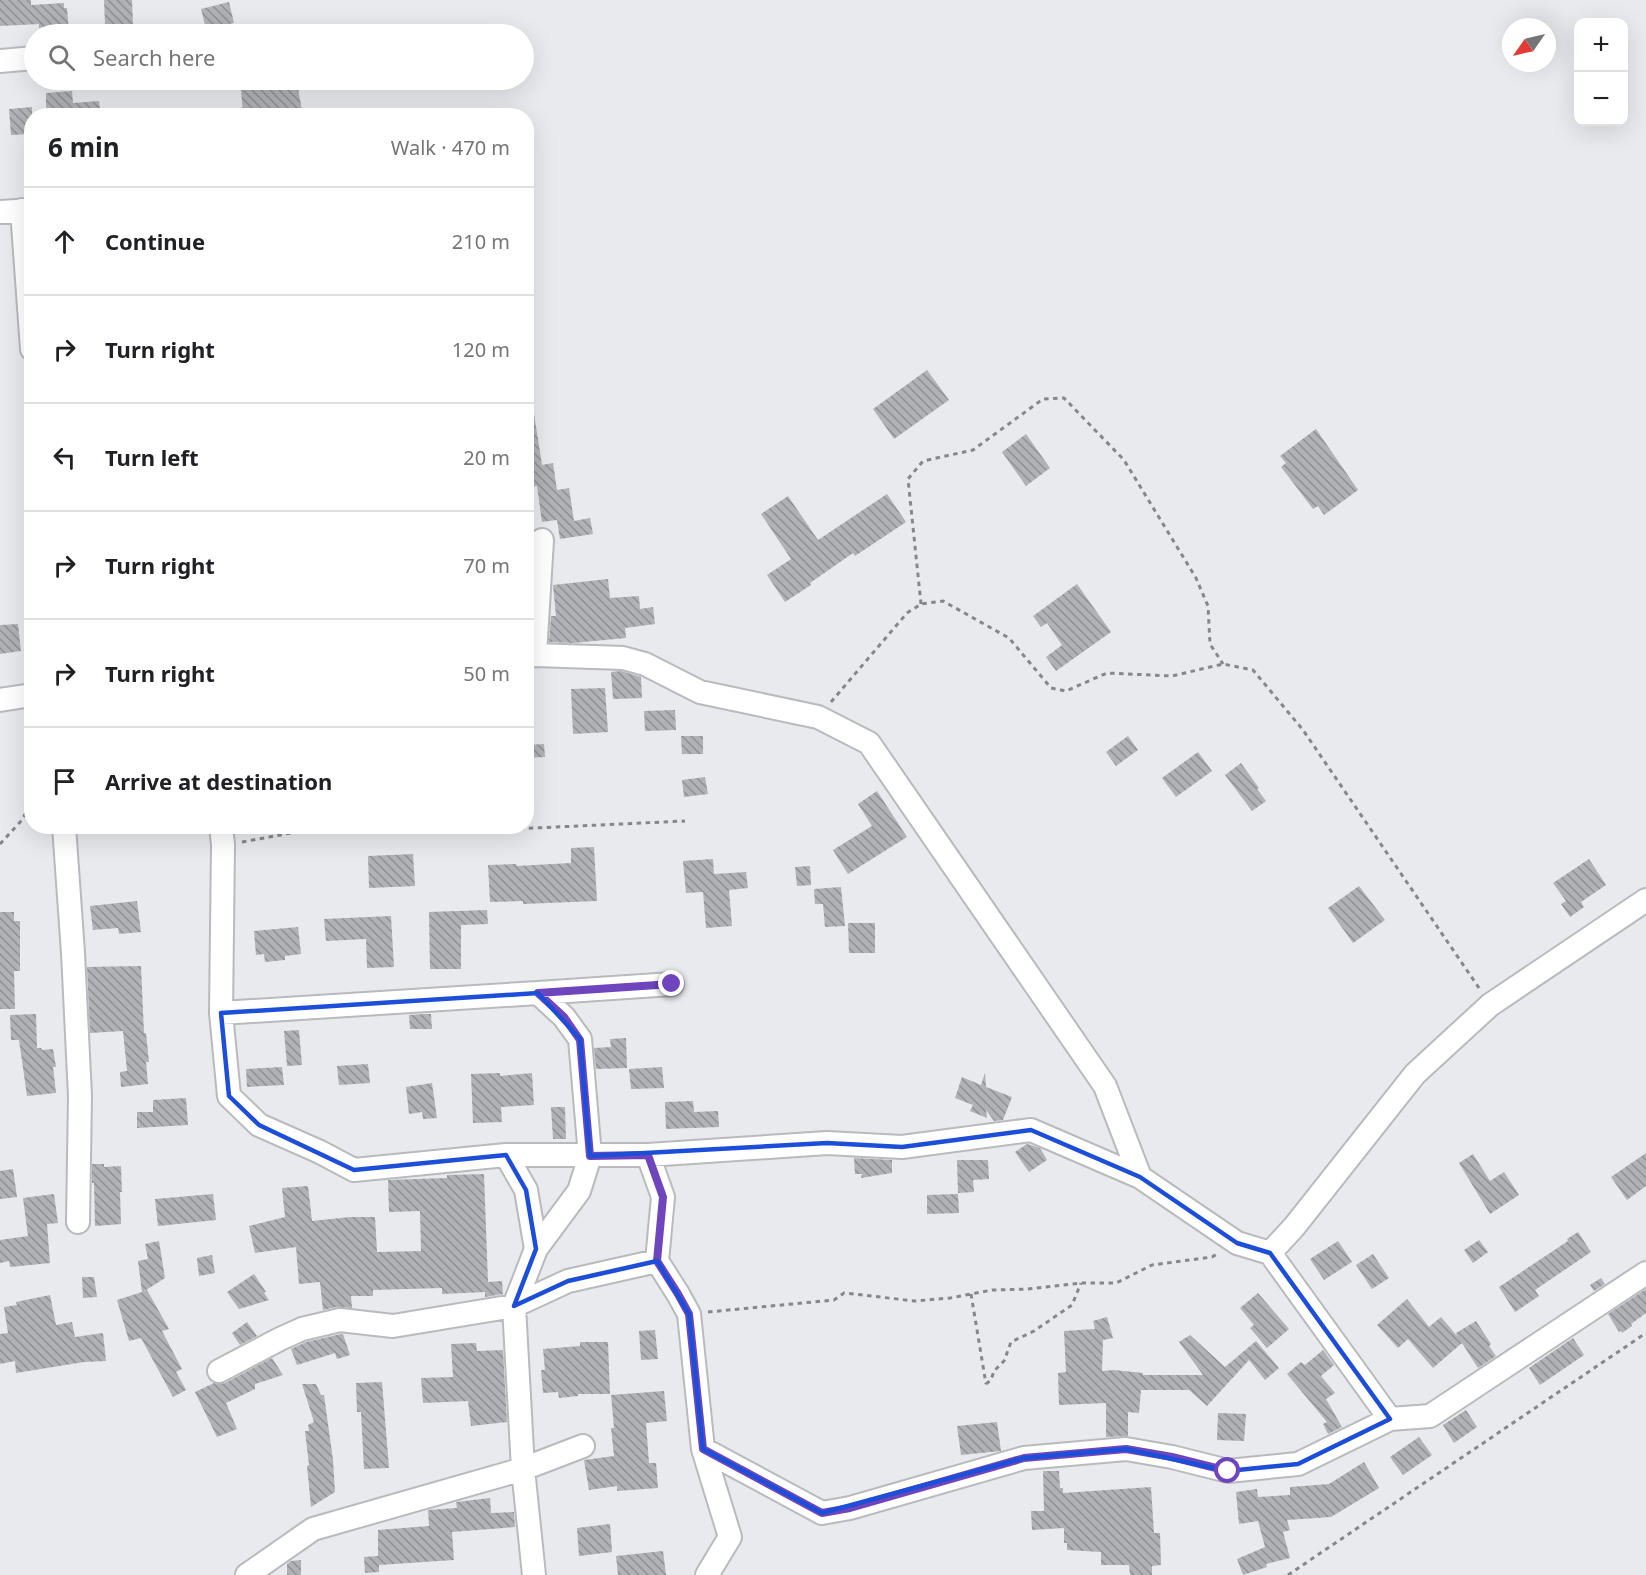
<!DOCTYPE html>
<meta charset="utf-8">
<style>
body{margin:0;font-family:"Noto Sans",sans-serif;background:#f6f6f6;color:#202124}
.controls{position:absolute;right:18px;top:18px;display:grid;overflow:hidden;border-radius:12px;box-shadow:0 6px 24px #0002}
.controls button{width:54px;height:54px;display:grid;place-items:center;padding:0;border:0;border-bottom:2px solid #e0e0e0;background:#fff;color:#202124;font:30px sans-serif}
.compass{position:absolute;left:1502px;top:18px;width:54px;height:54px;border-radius:50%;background:#fff;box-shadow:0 6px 24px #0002;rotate:236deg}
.stop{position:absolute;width:18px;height:18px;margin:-14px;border:4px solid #6e45bd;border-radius:50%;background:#fff}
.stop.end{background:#6e45bd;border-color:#fff;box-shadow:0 2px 6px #0008}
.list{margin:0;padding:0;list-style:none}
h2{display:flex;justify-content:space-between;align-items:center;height:78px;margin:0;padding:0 24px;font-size:26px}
h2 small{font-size:20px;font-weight:400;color:#757577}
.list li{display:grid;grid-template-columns:39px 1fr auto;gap:18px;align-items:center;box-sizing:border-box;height:108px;padding:0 24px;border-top:2px solid #e0e0e0}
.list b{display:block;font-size:22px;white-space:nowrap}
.list em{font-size:20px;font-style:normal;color:#757577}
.icon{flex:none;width:33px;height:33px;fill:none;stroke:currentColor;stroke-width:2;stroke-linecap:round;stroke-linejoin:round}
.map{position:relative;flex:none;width:1646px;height:1575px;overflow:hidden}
.search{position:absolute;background:#fff;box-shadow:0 6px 24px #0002;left:24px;top:24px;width:510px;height:66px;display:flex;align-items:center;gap:15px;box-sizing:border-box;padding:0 21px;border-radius:33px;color:#757577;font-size:22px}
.panel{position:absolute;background:#fff;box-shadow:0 6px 24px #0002;left:24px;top:108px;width:510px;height:726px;border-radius:24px}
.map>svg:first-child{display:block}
</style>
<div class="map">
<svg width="1646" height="1575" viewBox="0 0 1646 1575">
<defs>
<pattern id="building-back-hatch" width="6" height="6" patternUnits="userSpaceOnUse" patternTransform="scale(1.5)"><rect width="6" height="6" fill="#b1b2b6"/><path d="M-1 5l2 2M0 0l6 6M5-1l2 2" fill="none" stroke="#909195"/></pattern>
</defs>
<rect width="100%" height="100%" fill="#e8eaee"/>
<path fill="url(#building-back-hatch)" d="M 0,0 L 31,0 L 31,5 L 64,3 L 64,8 L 67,8 L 69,31 L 43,33 L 43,27 L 39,28 L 39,24 L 0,26 Z
M 104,0 L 132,0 L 133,24 L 105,25 Z
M 229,2 L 234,23 L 206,29 L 201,9 Z
M 240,80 L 289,80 L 290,84 L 297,83 L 303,116 L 282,116 L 282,109 L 243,113 Z
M 72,91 L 73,103 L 99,101 L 101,116 L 46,116 L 46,93 Z
M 32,107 L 32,134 L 11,135 L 9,109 Z
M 927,370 L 949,400 L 894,439 L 873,409 Z
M 534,414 L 542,465 L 553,463 L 557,490 L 569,488 L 574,521 L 590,518 L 593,534 L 560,539 L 557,520 L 542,522 L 537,486 L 526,488 L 526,467 L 529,467 L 526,451 L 526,415 Z
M 1316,429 L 1358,490 L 1324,515 L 1318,506 L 1313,509 L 1291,480 L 1281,467 L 1286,463 L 1280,456 Z
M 1026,434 L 1050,468 L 1026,486 L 1002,452 Z
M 887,494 L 906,522 L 855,556 L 853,553 L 810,583 L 811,585 L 785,602 L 767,575 L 791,559 L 761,514 L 788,496 L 818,540 Z
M 608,579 L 610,598 L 639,596 L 640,609 L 653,607 L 655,624 L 625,628 L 626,638 L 573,643 L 549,642 L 551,616 L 556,616 L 553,585 Z
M 1077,584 L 1111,632 L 1056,671 L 1046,657 L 1062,645 L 1047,623 L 1041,627 L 1033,616 Z
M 18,624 L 21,651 L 0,654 L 0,625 Z
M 621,671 L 641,677 L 642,698 L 613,699 L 611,672 Z
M 605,688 L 608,732 L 573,734 L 571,689 Z
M 675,710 L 676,730 L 645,731 L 644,711 Z
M 681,736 L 703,736 L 703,754 L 682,754 Z
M 1128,736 L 1138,750 L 1116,766 L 1106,752 Z
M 544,744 L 545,757 L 526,758 L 526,745 Z
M 1198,752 L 1212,771 L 1176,797 L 1162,778 Z
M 1241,763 L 1259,788 L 1257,789 L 1266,801 L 1252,811 L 1225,775 Z
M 705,777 L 708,794 L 684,797 L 682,780 Z
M 877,791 L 907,837 L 848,874 L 833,850 L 872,826 L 858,804 Z
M 594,847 L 597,901 L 523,904 L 523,901 L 490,902 L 488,865 L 516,864 L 517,866 L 571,863 L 571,848 Z
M 413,854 L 415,886 L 369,888 L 368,856 Z
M 713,859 L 714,874 L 746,872 L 748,888 L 729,890 L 732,926 L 706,928 L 703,892 L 686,893 L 683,861 Z
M 1589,859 L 1606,885 L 1581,902 L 1584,907 L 1570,917 L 1561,904 L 1566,901 L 1553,883 Z
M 810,866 L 811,885 L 797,886 L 795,867 Z
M 1359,886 L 1385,920 L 1353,943 L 1328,908 Z
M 841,887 L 845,926 L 825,927 L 823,904 L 815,904 L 814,889 Z
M 137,901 L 141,932 L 119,934 L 118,928 L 93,930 L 90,906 Z
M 487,910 L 488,924 L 461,925 L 461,969 L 430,969 L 429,912 Z
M 0,912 L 14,912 L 14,921 L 20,921 L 20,971 L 14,971 L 15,1009 L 0,1009 Z
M 391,916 L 394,967 L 367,968 L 366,939 L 326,941 L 324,919 Z
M 848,923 L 875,923 L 875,953 L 849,953 Z
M 298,927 L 301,954 L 285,956 L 285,960 L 265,962 L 264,954 L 256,955 L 254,931 Z
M 141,966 L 144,1033 L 146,1033 L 149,1062 L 146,1062 L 148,1084 L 121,1087 L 120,1072 L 127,1071 L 123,1031 L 90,1033 L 87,967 Z
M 36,1014 L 37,1048 L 41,1048 L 42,1050 L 53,1049 L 56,1067 L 53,1067 L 56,1093 L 27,1096 L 19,1040 L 11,1040 L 10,1015 Z
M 425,1014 L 431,1014 L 432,1029 L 410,1029 L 409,1015 Z
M 299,1030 L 302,1065 L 287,1066 L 284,1031 Z
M 626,1038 L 627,1068 L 596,1069 L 594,1048 L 611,1047 L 610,1039 Z
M 368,1064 L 370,1083 L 339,1085 L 337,1066 Z
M 282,1067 L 284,1085 L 247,1087 L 246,1069 Z
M 662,1067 L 664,1088 L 631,1089 L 629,1069 Z
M 500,1073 L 500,1076 L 532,1073 L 534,1105 L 501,1107 L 502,1122 L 473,1123 L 471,1074 Z
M 985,1073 L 986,1087 L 1012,1097 L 1003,1120 L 994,1121 L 986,1110 L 987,1118 L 970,1111 L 973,1105 L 955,1098 L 962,1077 L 981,1085 Z
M 432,1083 L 437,1118 L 423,1119 L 422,1112 L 409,1114 L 406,1087 Z
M 186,1098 L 188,1125 L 137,1128 L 137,1112 L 153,1112 L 153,1100 Z
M 693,1101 L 694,1112 L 718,1111 L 719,1127 L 666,1129 L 665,1102 Z
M 551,1107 L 565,1107 L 566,1139 L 553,1139 Z
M 1027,1144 L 1040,1148 L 1047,1160 L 1029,1172 L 1015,1152 Z
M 1646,1153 L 1646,1186 L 1627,1200 L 1611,1177 Z
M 1473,1154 L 1490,1181 L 1504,1172 L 1519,1195 L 1490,1214 L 1459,1163 Z
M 854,1158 L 892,1160 L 892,1173 L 861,1178 L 862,1174 L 855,1174 Z
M 957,1160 L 988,1160 L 989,1179 L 973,1180 L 974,1192 L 958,1193 Z
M 92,1164 L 104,1164 L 104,1167 L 121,1166 L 122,1192 L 120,1192 L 121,1224 L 95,1226 L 94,1183 L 92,1183 Z
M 13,1169 L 17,1197 L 0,1199 L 0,1171 Z
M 484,1174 L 488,1282 L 502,1281 L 503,1294 L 485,1297 L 485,1292 L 442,1294 L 442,1288 L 373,1290 L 373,1296 L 351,1296 L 352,1308 L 337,1307 L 323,1310 L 320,1282 L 299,1284 L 296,1247 L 255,1253 L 249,1226 L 285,1217 L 282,1188 L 308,1186 L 312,1221 L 350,1217 L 375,1217 L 377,1252 L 421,1251 L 420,1211 L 389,1212 L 388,1180 L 447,1178 L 447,1175 Z
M 54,1194 L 58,1223 L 47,1224 L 50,1263 L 10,1267 L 9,1261 L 0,1263 L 0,1240 L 28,1236 L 23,1198 Z
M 213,1194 L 216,1220 L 158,1226 L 155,1199 Z
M 958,1194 L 959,1213 L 927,1214 L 927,1195 Z
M 1578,1232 L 1591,1252 L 1535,1290 L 1539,1296 L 1515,1312 L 1499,1287 L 1568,1241 L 1567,1239 Z
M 1479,1240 L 1488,1252 L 1473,1263 L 1464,1250 Z
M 159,1241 L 165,1278 L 143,1292 L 147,1290 L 169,1329 L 162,1331 L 182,1369 L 176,1372 L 186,1390 L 173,1397 L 141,1338 L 129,1341 L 117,1300 L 142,1292 L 138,1261 L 148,1259 L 145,1244 Z
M 1338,1241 L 1352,1262 L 1324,1280 L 1310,1259 Z
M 1373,1254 L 1389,1278 L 1372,1289 L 1356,1265 Z
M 212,1255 L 215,1273 L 199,1276 L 197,1258 Z
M 254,1274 L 266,1292 L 264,1293 L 269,1300 L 239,1309 L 227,1292 Z
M 82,1277 L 94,1277 L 97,1297 L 83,1298 Z
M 1601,1278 L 1605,1284 L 1594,1291 L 1590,1285 Z
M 1646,1289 L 1646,1313 L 1631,1324 L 1632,1326 L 1622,1333 L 1621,1331 L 1619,1332 L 1608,1314 Z
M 1258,1293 L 1289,1329 L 1267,1348 L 1250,1328 L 1254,1325 L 1240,1308 Z
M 50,1295 L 56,1325 L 72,1322 L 75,1337 L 103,1333 L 106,1361 L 84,1362 L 16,1373 L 15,1361 L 0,1364 L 0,1334 L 8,1333 L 4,1307 L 17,1305 L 16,1302 Z
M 1407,1299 L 1429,1327 L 1441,1317 L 1457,1336 L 1456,1333 L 1476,1321 L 1491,1344 L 1489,1346 L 1496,1356 L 1478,1368 L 1462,1343 L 1433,1368 L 1408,1339 L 1398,1348 L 1377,1325 Z
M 1107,1317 L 1113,1338 L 1103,1340 L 1102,1371 L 1114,1370 L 1143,1373 L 1143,1375 L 1203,1375 L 1179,1342 L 1190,1335 L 1225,1367 L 1256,1341 L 1279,1368 L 1265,1380 L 1249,1360 L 1207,1406 L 1189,1390 L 1141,1390 L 1139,1413 L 1128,1412 L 1128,1436 L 1106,1437 L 1106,1403 L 1059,1405 L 1058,1373 L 1066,1372 L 1064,1331 L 1095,1329 L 1093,1321 Z
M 247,1322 L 257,1336 L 240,1345 L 232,1333 Z
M 655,1330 L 658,1359 L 641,1360 L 639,1331 Z
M 341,1334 L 343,1334 L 350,1355 L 337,1359 L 335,1353 L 297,1365 L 291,1349 L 306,1342 Z
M 1573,1338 L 1584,1355 L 1540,1385 L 1529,1368 Z
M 580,1342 L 608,1342 L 610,1394 L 578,1394 L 578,1396 L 559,1398 L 558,1392 L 543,1393 L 541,1370 L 545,1370 L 543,1349 L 580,1346 Z
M 476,1343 L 477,1351 L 503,1350 L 507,1422 L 471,1426 L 468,1401 L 423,1403 L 421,1378 L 453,1377 L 451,1344 Z
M 1323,1350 L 1334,1365 L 1321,1376 L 1335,1393 L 1326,1399 L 1342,1427 L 1328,1434 L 1323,1424 L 1327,1422 L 1287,1374 L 1301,1362 L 1305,1365 Z
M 272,1358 L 283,1375 L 255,1384 L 255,1389 L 226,1403 L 237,1429 L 217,1437 L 195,1392 L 214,1383 L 219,1384 L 225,1383 Z
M 382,1382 L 389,1468 L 364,1469 L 361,1412 L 357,1412 L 356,1383 Z
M 302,1384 L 316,1384 L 321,1395 L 324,1395 L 333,1460 L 335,1492 L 311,1507 L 307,1466 L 309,1465 L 305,1431 L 309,1431 L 308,1425 L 314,1422 Z
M 664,1391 L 667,1421 L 646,1423 L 649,1463 L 656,1463 L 658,1488 L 617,1491 L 617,1486 L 589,1490 L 584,1460 L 614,1456 L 611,1428 L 614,1428 L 611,1395 Z
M 1466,1410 L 1477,1427 L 1454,1443 L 1443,1425 Z
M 1218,1413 L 1246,1414 L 1244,1441 L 1217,1440 Z
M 997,1422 L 1001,1451 L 961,1455 L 957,1426 Z
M 1419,1437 L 1432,1455 L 1403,1475 L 1390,1457 Z
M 1364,1462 L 1379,1488 L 1331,1517 L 1287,1520 L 1290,1530 L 1283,1532 L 1290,1558 L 1266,1564 L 1267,1567 L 1243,1575 L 1237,1559 L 1265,1547 L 1258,1521 L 1239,1524 L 1236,1492 L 1257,1489 L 1258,1497 L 1290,1495 L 1290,1487 L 1329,1484 Z
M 1043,1471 L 1059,1471 L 1060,1488 L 1063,1488 L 1063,1493 L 1151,1487 L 1154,1533 L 1160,1533 L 1161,1565 L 1152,1566 L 1152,1575 L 1130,1575 L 1129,1565 L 1101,1565 L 1101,1552 L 1067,1550 L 1067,1543 L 1064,1543 L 1064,1528 L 1032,1530 L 1031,1511 L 1044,1511 Z
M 490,1498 L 491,1513 L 514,1512 L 515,1527 L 452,1532 L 454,1560 L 379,1565 L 379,1572 L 365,1573 L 364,1557 L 378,1556 L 378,1558 L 378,1530 L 429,1526 L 428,1510 L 457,1508 L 456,1502 Z
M 610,1524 L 612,1552 L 579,1556 L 577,1528 Z
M 663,1551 L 666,1575 L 618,1575 L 616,1556 Z
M 301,1560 L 301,1575 L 287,1575 L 287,1564 L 291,1561 Z"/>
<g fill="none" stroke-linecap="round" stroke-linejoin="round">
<defs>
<path id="minor" d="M 0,61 L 34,58
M 22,210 L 32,349
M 0,212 L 32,210
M 535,655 L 542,540
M 526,657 L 535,655 L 623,658 L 645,664 L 700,692 L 818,717 L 869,743 L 1105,1086 L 1140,1177
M 0,700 L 32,695
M 64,826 L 73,953 L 80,1096 L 78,1222
M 221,826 L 223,845 L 221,1013 L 229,1096 L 259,1125 L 320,1152 L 354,1170 L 506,1155 L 648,1155 L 827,1143 L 902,1147 L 1031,1130 L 1140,1177 L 1237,1243 L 1270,1253 L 1294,1227 L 1415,1074 L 1490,1005 L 1646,900
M 538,993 L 672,984
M 221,1013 L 538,993 L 564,1017 L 580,1039 L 590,1156 L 579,1191 L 536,1249
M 506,1155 L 526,1190 L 536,1249 L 514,1306 L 523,1469 L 534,1575
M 648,1155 L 663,1197 L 657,1261 L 678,1294 L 689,1314 L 703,1449 L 730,1537 L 707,1575
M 1270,1253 L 1390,1419
M 219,1371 L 280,1339 L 302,1329 L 340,1320 L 393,1326 L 514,1306 L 568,1281 L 657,1261
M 703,1449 L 822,1513 L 850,1508 L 1024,1458 L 1126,1449 L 1172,1457 L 1228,1471 L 1298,1464 L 1390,1419 L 1430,1416 L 1646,1273
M 247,1575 L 313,1529 L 523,1469 L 583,1446"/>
</defs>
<use href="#minor" stroke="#b9babe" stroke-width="26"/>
<path stroke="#868789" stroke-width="3" stroke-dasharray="4.5 4.5" stroke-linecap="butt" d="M 921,604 L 908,479 L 923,461 L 973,450 L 1043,399 L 1064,398 L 1124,460 L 1196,578 L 1208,606 L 1210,644 L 1223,664
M 831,702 L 907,613 L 921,604 L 943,601 L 1009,638 L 1051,688 L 1066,691 L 1107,673 L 1172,676 L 1223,664 L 1253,670 L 1303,730 L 1479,988
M 242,842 L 313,829 L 492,830 L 685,821
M 0,844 L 22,820 L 32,801
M 971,1294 L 986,1384
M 708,1312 L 834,1300 L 844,1293 L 915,1301 L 950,1298 L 992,1290 L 1028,1289 L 1081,1283 L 1116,1283 L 1152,1265 L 1212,1257 L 1219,1253
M 986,1384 L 991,1380 L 994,1371 L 1004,1361 L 1011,1342 L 1034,1331 L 1072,1305 L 1081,1283
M 1288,1575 L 1646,1333"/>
<use href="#minor" stroke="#fff" stroke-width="22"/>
</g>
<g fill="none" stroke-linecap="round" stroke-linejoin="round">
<path stroke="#6e45bd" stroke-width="8" d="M 672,984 L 538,993 L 564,1017 L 580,1040 L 590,1156 L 648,1155 L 663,1197 L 657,1261 L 678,1294 L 689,1314 L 703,1449 L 822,1513 L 850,1508 L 1024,1458 L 1126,1449 L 1172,1457 L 1228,1471"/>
</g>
<path fill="none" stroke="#1d4ed8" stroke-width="4.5" stroke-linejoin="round" d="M 538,993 L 580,1039 L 590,1156 L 827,1143 L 902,1147 L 1031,1130 L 1140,1177 L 1237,1243 L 1270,1253 L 1390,1419 L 1298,1464 L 1228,1471 L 1126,1449 L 1024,1458 L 822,1513 L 703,1449 L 689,1314 L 657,1261 L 568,1281 L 514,1306 L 536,1249 L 526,1190 L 506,1155 L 354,1170 L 259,1125 L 229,1096 L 221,1013 Z"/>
</svg>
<div class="controls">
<button>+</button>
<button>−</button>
</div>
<svg class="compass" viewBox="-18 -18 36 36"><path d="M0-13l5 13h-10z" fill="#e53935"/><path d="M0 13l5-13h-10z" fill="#757577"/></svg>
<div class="stop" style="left:1228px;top:1471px"></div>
<div class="stop end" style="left:672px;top:984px"></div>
<div class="search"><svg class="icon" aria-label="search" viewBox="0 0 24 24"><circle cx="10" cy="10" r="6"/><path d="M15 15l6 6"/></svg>Search here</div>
<section class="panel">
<h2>6 min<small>Walk · 470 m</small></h2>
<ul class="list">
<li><svg class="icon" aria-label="ahead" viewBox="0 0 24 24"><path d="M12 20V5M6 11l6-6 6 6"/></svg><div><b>Continue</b></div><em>210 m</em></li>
<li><svg class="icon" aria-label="right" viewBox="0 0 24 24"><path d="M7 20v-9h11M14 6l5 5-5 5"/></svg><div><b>Turn right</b></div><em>120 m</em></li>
<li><svg class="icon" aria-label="left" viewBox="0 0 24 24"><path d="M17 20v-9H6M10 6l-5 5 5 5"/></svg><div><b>Turn left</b></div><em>20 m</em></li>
<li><svg class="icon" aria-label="right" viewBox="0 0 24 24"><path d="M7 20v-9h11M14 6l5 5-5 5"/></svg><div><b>Turn right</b></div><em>70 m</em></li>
<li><svg class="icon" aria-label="right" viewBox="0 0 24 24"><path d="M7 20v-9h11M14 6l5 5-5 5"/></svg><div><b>Turn right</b></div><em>50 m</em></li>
<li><svg class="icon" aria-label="arrive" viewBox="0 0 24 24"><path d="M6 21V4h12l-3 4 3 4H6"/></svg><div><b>Arrive at destination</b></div></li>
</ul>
</section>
</div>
